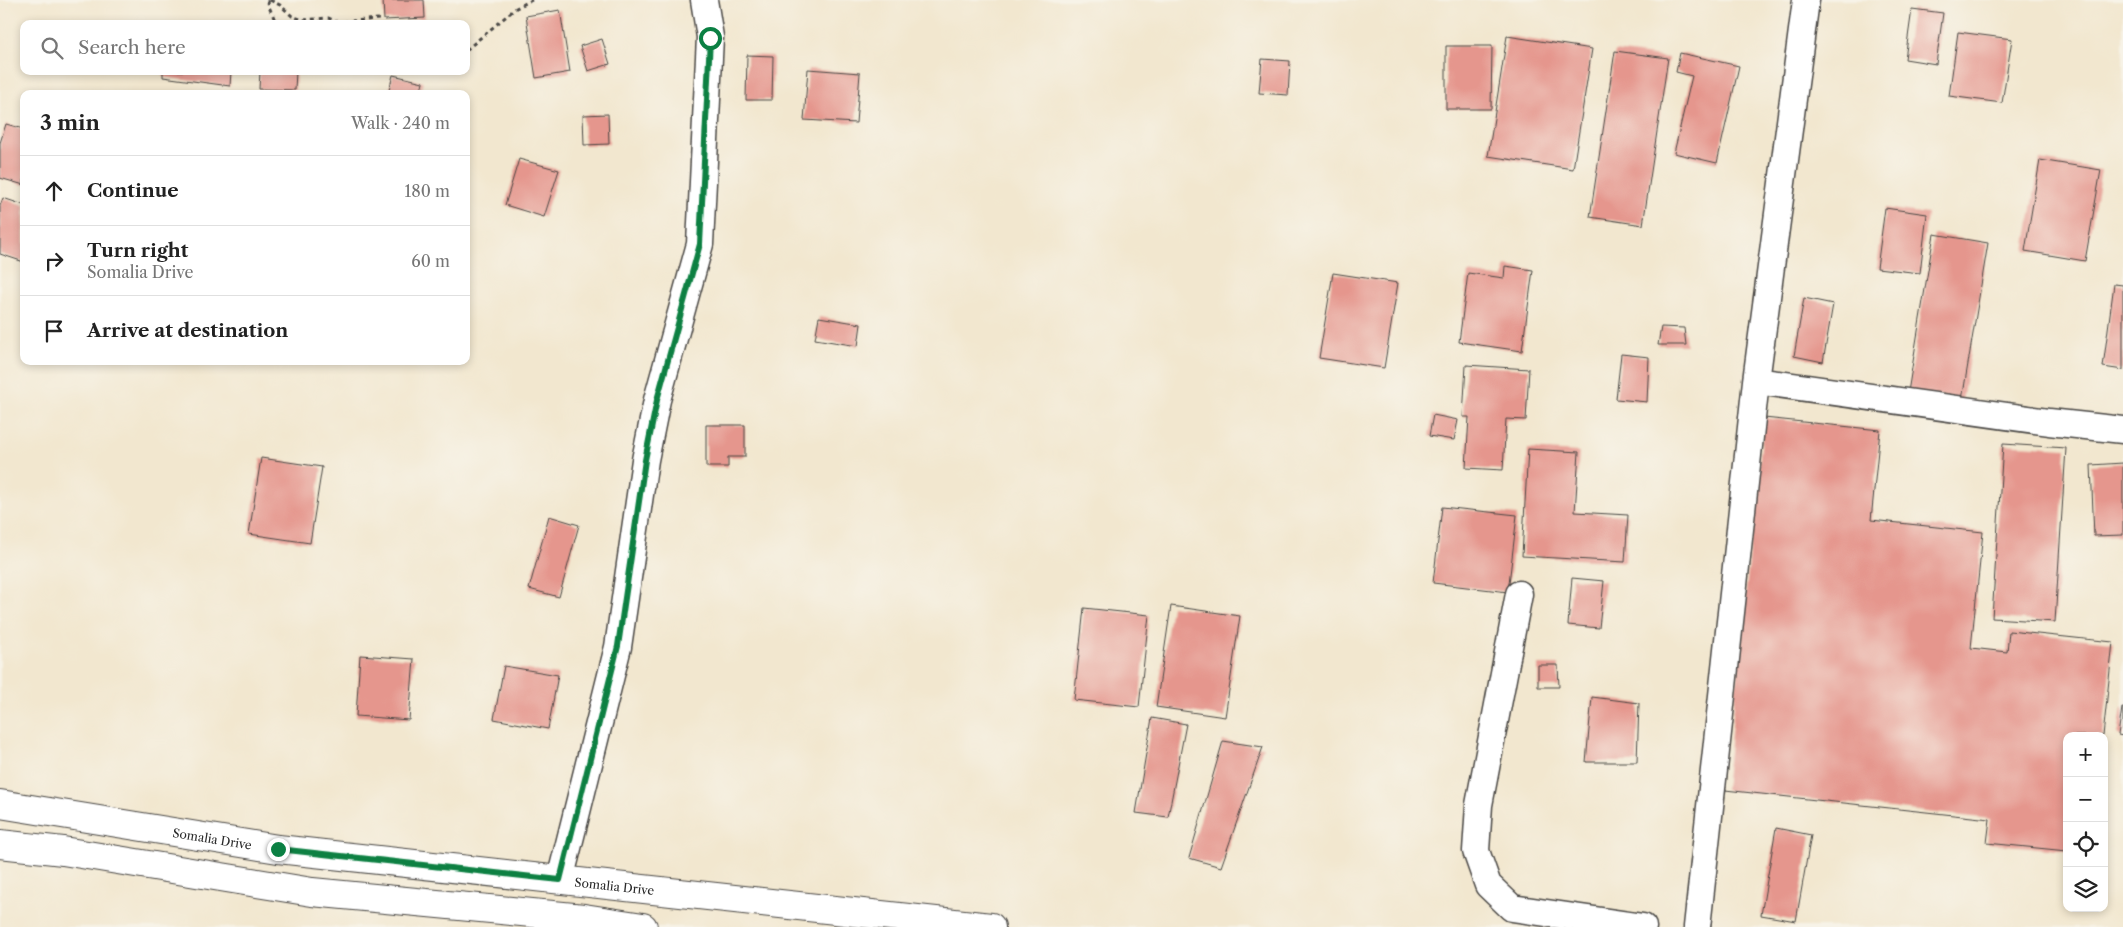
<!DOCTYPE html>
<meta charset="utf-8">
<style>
body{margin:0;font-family:"Libre Caslon Text",serif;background:#f6f6f6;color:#222}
.controls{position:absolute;right:15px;bottom:15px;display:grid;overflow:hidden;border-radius:10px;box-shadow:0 2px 8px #0003}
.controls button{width:45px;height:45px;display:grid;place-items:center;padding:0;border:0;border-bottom:1px solid #e0e0e0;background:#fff;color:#222;font:25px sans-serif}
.stop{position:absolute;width:15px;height:15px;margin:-11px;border:4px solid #0b8043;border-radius:50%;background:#fff}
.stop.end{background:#0b8043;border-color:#fff;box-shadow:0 1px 5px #0008}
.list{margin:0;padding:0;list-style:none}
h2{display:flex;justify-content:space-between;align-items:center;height:65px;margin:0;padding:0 20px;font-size:21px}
h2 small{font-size:16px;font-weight:400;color:#767676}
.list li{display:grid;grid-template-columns:32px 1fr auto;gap:15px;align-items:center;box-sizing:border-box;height:70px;padding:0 20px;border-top:1px solid #e0e0e0}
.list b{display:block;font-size:19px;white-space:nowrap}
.list p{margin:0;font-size:16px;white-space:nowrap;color:#767676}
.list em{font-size:16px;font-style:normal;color:#767676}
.icon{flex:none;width:28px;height:28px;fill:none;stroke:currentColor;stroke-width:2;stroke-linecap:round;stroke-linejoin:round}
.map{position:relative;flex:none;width:2123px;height:927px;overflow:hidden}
.search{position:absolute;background:#fff;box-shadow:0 2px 8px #0003;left:20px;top:20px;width:450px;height:55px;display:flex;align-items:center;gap:12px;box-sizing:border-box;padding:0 18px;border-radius:10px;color:#767676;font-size:19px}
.panel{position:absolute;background:#fff;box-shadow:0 2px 8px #0003;left:20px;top:90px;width:450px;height:275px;border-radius:10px}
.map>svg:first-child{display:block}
</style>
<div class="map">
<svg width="2123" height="927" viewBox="0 0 2123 927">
<rect width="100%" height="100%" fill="#f7f3e8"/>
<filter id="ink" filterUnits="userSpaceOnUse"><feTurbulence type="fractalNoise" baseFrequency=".02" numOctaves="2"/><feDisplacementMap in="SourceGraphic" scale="10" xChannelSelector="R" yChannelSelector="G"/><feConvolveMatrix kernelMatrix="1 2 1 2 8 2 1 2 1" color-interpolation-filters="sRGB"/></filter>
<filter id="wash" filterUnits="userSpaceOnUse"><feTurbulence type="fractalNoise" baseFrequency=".0096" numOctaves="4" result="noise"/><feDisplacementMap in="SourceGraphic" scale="20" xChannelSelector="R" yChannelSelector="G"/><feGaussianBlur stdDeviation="1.12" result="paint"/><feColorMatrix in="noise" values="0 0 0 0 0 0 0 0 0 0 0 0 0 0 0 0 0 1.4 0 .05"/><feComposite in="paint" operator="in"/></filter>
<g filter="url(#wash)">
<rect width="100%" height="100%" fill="#f2e7cf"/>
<g id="blocks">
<path fill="#e5968d" d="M 383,0 L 424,0 L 425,18 L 384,20 Z
M 1912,9 L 1943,13 L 1936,64 L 1905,59 Z
M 560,10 L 570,72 L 536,78 L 526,16 Z
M 1958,32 L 2012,39 L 2002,103 L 1949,96 Z
M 1507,36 L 1592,49 L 1573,169 L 1488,156 Z
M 602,39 L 610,64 L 588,71 L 580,46 Z
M 1446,46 L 1492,46 L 1491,109 L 1446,109 Z
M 1615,51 L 1668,58 L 1643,225 L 1590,217 Z
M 1680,53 L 1739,66 L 1717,163 L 1674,153 L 1692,76 L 1676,72 Z
M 747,55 L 773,56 L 772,100 L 746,100 Z
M 1262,59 L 1290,61 L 1288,95 L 1259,93 Z
M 808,69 L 860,73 L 856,123 L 804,120 Z
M 163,71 L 231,71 L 230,86 L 163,77 Z
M 260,71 L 296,71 L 295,90 L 259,89 Z
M 393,75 L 423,82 L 420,94 L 388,94 Z
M 608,114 L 609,144 L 584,145 L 583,115 Z
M 6,124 L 24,129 L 24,185 L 0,178 L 0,143 Z
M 519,159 L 559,170 L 544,217 L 505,205 Z
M 2040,160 L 2101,170 L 2085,261 L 2025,251 Z
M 3,198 L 24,205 L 24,262 L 0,254 L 0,206 Z
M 1885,208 L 1927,214 L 1920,273 L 1877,268 Z
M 1934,234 L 1988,243 L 1962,400 L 1908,392 Z
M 1505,266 L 1533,270 L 1522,351 L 1459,342 L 1468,273 L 1504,278 Z
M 1333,273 L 1398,283 L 1384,368 L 1319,358 Z
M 2114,284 L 2123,285 L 2123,370 L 2103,367 Z
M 1804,298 L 1833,304 L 1823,362 L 1794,356 Z
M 819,317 L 861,324 L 858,346 L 815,339 Z
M 1661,327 L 1684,328 L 1686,345 L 1658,345 Z
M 1621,354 L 1649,357 L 1647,402 L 1616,399 Z
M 1466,365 L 1529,369 L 1526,420 L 1506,419 L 1503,470 L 1466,468 L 1469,417 L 1463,417 Z
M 1433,415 L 1458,420 L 1454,440 L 1429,436 Z
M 1764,418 L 1880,430 L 1871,520 L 1983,532 L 1971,648 L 2007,652 L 2009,631 L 2113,642 L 2103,736 L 2067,736 L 2067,851 L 1987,843 L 1990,819 L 1725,790 Z
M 706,425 L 745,425 L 745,457 L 728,457 L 728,467 L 706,467 Z
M 2003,444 L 2066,448 L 2055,622 L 1992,618 Z
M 1528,449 L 1579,452 L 1575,512 L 1628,515 L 1625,562 L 1522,556 Z
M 261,458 L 322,467 L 310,543 L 249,534 Z
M 2123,463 L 2123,535 L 2094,536 L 2091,465 Z
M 1442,507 L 1517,515 L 1508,592 L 1433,583 Z
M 549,516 L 579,525 L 559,597 L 529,589 Z
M 1572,578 L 1604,581 L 1599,628 L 1568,625 Z
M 1171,606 L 1240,616 L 1225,717 L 1156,707 Z
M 1084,608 L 1149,615 L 1139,707 L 1074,700 Z
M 360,655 L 414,659 L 409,720 L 356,716 Z
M 1538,665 L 1558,665 L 1559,687 L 1538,687 Z
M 504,666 L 558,675 L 548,729 L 494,719 Z
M 1592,697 L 1639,703 L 1637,762 L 1586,762 Z
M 2122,708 L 2123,708 L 2123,736 L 2118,735 Z
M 1152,718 L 1186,724 L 1168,817 L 1136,813 Z
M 1223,741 L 1263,747 L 1221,867 L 1189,858 Z
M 1776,828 L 1811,835 L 1796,921 L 1761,915 Z"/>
</g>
</g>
<g filter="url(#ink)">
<use href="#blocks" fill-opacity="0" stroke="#494744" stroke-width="1"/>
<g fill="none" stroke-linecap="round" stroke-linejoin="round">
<defs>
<path id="minor" d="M 1756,381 L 2049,422 L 2123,430
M 1519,594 L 1479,805 L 1476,851 L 1488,885 L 1512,908 L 1643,927
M 560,880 L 618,647 L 645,460 L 657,400 L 700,244 L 710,37 L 704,0
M 1697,927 L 1756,381 L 1806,0"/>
<g id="primary">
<path id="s1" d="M 0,804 L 278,849 L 991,927"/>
<path d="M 0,844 L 63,851 L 312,892 L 584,918 L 643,927"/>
</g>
</defs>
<use href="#minor" stroke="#494744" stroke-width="29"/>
<use href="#primary" stroke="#494744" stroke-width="30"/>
<path stroke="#494744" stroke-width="3" stroke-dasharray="4 4" stroke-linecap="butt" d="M 268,0 C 268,10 275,15 275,24
M 270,0 L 280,5 L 292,16 L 303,20 L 328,18 L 338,22 L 379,19
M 466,50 L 516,8 L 532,0"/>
<use href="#minor" stroke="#fff" stroke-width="26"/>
<use href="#primary" stroke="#fff" stroke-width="28"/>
</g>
</g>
<g fill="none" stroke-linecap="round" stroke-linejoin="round" filter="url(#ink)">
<path stroke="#0b8043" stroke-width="6" d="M 278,849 L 560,880 L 618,646 L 645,460 L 657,400 L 700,244 L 710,38"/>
</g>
<g text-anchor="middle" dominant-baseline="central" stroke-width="4" stroke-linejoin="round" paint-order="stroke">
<g font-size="12" fill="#2b2b2b" stroke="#f7f3e8">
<text stroke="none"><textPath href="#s1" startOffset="215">Somalia Drive</textPath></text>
<text stroke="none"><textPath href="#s1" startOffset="620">Somalia Drive</textPath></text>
</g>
</g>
</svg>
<div class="controls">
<button>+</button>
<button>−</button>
<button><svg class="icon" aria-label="locate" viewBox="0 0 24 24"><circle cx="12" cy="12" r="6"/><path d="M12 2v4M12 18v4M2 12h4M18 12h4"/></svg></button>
<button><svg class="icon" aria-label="layers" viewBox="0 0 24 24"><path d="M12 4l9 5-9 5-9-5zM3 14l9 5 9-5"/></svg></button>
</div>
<div class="stop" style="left:710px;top:38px"></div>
<div class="stop end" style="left:278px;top:849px"></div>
<div class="search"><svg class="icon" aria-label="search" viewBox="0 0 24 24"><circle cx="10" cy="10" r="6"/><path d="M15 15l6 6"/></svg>Search here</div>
<section class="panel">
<h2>3 min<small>Walk · 240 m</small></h2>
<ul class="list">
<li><svg class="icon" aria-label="ahead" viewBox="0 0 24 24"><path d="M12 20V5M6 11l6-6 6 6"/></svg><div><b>Continue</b></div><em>180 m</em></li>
<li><svg class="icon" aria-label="right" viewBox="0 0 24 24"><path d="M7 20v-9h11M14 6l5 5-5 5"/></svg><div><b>Turn right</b><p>Somalia Drive</p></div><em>60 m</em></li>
<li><svg class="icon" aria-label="arrive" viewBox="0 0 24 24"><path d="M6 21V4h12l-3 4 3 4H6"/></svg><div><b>Arrive at destination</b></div></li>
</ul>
</section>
</div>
